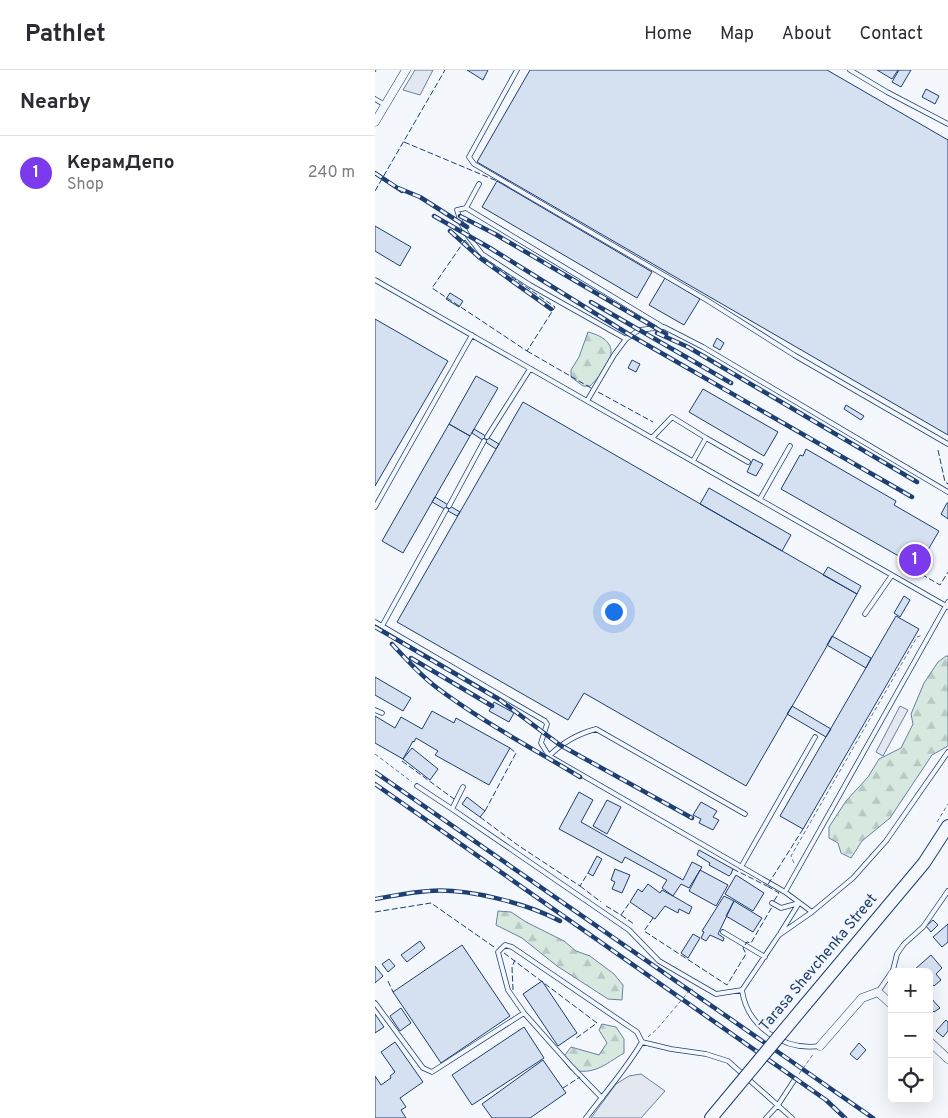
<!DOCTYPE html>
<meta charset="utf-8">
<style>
body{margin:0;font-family:Overpass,sans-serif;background:#f2f2f3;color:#2b2b33}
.controls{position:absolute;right:15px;bottom:15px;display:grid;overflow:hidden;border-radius:8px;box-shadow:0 5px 20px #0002}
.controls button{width:45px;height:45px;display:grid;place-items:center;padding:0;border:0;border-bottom:1px solid #e1e1e2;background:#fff;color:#2b2b33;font:25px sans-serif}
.you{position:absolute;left:238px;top:541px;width:18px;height:18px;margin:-12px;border:4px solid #fff;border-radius:50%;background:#1a73e8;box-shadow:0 0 0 8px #1a73e833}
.badge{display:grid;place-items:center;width:32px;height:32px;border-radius:50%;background:#7c3aed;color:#fff;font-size:16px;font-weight:700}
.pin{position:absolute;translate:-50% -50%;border:2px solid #fff;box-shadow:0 1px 5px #0006}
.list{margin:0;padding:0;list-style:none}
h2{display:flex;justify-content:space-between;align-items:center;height:65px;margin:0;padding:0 20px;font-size:21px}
h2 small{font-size:16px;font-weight:400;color:#7c7c81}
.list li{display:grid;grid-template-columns:32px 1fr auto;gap:15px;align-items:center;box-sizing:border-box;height:75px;padding:0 20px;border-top:1px solid #e1e1e2}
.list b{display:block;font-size:19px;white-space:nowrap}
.list p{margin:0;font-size:16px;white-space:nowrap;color:#7c7c81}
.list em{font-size:16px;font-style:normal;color:#7c7c81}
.icon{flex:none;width:28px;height:28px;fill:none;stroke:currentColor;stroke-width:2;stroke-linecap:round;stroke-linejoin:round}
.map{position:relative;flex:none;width:573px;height:1048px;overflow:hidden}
header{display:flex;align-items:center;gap:30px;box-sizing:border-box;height:70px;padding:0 25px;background:#fff;border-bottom:1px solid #e1e1e2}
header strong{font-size:24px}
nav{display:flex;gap:28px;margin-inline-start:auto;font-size:18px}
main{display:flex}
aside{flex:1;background:#fff}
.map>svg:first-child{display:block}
</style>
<header>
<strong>Pathlet</strong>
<nav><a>Home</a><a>Map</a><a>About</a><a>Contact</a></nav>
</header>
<main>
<aside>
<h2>Nearby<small></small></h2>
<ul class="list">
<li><span class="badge">1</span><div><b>КерамДепо</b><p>Shop</p></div><em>240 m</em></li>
</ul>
</aside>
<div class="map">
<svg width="573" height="1048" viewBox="0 0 573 1048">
<defs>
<pattern id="forest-firs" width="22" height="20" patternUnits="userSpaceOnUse" patternTransform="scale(1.25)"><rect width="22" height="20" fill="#d7e8df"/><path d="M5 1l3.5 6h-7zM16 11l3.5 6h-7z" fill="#b8c8c3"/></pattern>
</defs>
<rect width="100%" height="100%" fill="#f4f7fb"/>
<path fill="url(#forest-firs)" stroke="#687fa3" d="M 213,262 C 251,272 235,296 215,316 L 208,316 L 196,307 L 196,300 L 204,287 Z
M 571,586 L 573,586 L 573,676 L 557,685 L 515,748 L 487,771 L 476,788 L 466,783 L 463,773 L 454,768 L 454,757 L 471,731 L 493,707 L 504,689 L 526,678 L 538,654 L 536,644 L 549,613 L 563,592 Z
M 123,841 L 136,842 L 151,852 L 189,871 L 201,881 L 215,886 L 239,904 L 248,915 L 247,930 L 233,929 L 182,896 L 147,868 L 121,855 Z
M 227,954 L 241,957 L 249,969 L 249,983 C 229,995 220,1005 196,1000 L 187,989 L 196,977 L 224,985 L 232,973 L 224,960 Z"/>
<path fill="#e3e8f0" stroke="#687fa3" d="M 40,0 L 58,0 L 45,25 L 28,20 Z
M 525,636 L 533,640 L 508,686 L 501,682 Z
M 266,1004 L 290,1021 L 266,1048 L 216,1048 L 241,1014 L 254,1006 Z"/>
<path fill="#d5e0f0" stroke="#1d3f73" d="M 92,0 L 113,0 L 108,10 Z
M 155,0 L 452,0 L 573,70 L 573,365 L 102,92 Z
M 502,0 L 523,0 L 517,9 Z
M 524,0 L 536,0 L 526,17 L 517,12 Z
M 551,19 L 564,26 L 560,34 L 547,27 Z
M 122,111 L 277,202 L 262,228 L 107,137 Z
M 0,156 L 36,177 L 25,196 L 0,181 Z
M 290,208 L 325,229 L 309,255 L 274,235 Z
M 75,223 L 88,231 L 84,237 L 71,229 Z
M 0,249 L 73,291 L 0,416 Z
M 342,268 L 349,273 L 345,280 L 338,276 Z
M 257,290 L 265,294 L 261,302 L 253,298 Z
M 101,306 L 123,318 L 95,366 L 74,354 Z
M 328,319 L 403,362 L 389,386 L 314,342 Z
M 148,332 L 482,524 L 371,716 L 209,623 L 193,650 L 22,552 Z
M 471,335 L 489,346 L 486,350 L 469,339 Z
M 74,354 L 95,366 L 28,483 L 7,471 Z
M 99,359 L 124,374 L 121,379 L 97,363 Z
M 431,379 L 521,431 L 519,435 L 564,461 L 543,497 L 406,419 L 425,385 L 428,386 Z
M 378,389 L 388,394 L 381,406 L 372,402 Z
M 334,418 L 416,465 L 407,481 L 325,434 Z
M 60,427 L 85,442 L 82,446 L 57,432 Z
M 572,433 L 573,433 L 573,449 L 566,444 Z
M 453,497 L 486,516 L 482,524 L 448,505 Z
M 529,526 L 535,530 L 525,547 L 519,543 Z
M 521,546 L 544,559 L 428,759 L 405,746 Z
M 457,566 L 496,588 L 491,598 L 452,575 Z
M 0,607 L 36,628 L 28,641 L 0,625 Z
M 119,632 L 139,643 L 134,652 L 114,641 Z
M 417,636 L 456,659 L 451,667 L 412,644 Z
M 57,641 L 79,653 L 81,648 L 135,678 L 114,715 L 60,685 L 63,681 L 41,668 L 39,672 L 38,671 L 28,689 L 0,673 L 0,646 L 20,658 L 26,647 L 47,659 Z
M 37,678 L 63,699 L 55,710 L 28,689 Z
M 204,722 L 218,730 L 206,752 L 308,810 L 317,792 L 327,797 L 314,818 L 306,814 L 298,826 L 317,837 L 314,844 L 304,839 L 303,843 L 290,836 L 280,849 L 255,832 L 263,819 L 267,822 L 273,814 L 285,823 L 287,820 L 298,826 L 287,818 L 292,810 L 250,787 L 247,793 L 184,759 Z
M 92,727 L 110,741 L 105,747 L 87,734 Z
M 232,730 L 246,737 L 232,764 L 218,756 Z
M 326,732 L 342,741 L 338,747 L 344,750 L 338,760 L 324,753 L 326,749 L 318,745 Z
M 324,780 L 358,799 L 356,804 L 354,806 L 334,795 L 335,793 L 322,785 Z
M 222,786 L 227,789 L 218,806 L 213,803 Z
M 240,799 L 255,805 L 247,823 L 237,819 L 240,812 L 236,810 Z
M 325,800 L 353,815 L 341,836 L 314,821 Z
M 361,805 L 389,823 L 378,841 L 350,824 Z
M 349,826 L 359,831 L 343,864 L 349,868 L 348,871 L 335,865 L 331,871 L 326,868 L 329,862 L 327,861 Z
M 359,831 L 387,848 L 378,862 L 351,846 Z
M 558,850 L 563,855 L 556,862 L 551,856 Z
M 573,854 L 573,872 L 567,877 L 558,867 Z
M 318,864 L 325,868 L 313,888 L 306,883 Z
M 45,871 L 50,878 L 32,892 L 26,885 Z
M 87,875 L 135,946 L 66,993 L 18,922 Z
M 556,885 L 567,898 L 561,904 L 566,910 L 559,916 L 554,911 L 554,902 L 541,902 L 539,900 Z
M 14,889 L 20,896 L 13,902 L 7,894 Z
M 0,896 L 8,906 L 0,913 Z
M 167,911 L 202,963 L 183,976 L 148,924 Z
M 554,926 L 565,938 L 559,942 L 554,937 Z
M 26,938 L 36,953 L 25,961 L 15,946 Z
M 0,944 L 9,957 L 0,963 Z
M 571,950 L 573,952 L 573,961 L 568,967 L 561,961 Z
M 149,957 L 169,988 L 97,1035 L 77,1005 Z
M 20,972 L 48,1012 L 25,1028 L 31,1037 L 26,1040 L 31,1048 L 0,1048 L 0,1006 L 6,1015 L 16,1008 L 15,1006 L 20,1002 L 6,982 Z
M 484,973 L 491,980 L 482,990 L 475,984 Z
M 168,990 L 191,1023 L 155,1048 L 117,1048 L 107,1034 Z"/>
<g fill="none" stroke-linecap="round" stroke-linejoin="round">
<defs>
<path id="lane" d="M 142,0 L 94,87 L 99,94 L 330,229 L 419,285 L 573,374
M 475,0 L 512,22 L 573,54
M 0,29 L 10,35
M 104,114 L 91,138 L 82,140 L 86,153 L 93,166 L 107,184 L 155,215 L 251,269 L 264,260 L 289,257 L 328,277 L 573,422
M 91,138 L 288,257
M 0,210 L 573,537
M 212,331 L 239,285 L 251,269
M 112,367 L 155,299
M 277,368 L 297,347 L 331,368
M 318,391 L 331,368 L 373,392
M 385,429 L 415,376
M 74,436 L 109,371
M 0,437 L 97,265
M 490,544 L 517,505
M 0,552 L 170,651 L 172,654 L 166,673 L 174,686 L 410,822 L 437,842
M 7,556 L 71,440
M 0,640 L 7,643
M 174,686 C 188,672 202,664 221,659 L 370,744
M 42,716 L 77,739
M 88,717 L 77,739 L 254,860 L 284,891 L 341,924 L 367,920
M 366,797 L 440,667
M 410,822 L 573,532
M 397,833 L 406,838 L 424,833
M 348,862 L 390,887
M 406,862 L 424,833
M 503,922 L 518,900 L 522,884 L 529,874 L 548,857 L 573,821
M 0,933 L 48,998 L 57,1002 L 149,943
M 267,972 L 296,979 L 331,984 L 353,991 L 417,1048
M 445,976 C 409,981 372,957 367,920 L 404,865 L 437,842 L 478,808 L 511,771 L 573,682
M 211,1048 C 230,1023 251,999 267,972 L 262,962 L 137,877 L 130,875 L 123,882 L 133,920 L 149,943 L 197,997 L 227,1028
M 391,1048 L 403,1035 L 420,1009"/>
<path id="street" d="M 0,52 L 31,0
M 554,971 L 573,989
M 445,976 L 487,928 L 503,922 L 517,935"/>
<path id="primary" d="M 430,935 L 549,793 L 573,756
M 336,1048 L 351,1030"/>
</defs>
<use href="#lane" stroke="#1d3f73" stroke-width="5.5"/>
<use href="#street" stroke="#1d3f73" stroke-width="9"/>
<use href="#primary" stroke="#1d3f73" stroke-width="14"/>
<path stroke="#5e769c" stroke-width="1" stroke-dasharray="4 2.5" stroke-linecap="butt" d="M 545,503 L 549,496 L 545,493
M 0,684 L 37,712
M 562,752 L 573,734
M 419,793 L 416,786 L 542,567 L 548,565
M 273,967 L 282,959 L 315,920 L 318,919
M 424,1004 L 439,983"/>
<use href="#lane" stroke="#f4f7fb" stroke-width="4"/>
<use href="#street" stroke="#f4f7fb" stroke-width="8"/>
<use href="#primary" stroke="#f4f7fb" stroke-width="12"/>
<defs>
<path id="rail" d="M 0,103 L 27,121
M 23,118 L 45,127 L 92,157
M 59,146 L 115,178 L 255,265 L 537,427
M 85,146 L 120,164 L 291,264
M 75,161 L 105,188 L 176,239
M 216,232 L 356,313
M 282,263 L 313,277 L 542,412
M 0,557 L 125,630 L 185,675 L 317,748
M 17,574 C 31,589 45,605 61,617 C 106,651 157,678 205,707
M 36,588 L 117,636
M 0,702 L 498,1048
M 0,714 L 451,1030 L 470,1048
M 0,829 C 18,826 36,822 54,821 C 92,818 151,833 185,851"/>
</defs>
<use href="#rail" stroke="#1d3f73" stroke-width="4.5"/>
<use href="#rail" stroke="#f4f7fb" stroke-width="2.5" stroke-dasharray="8" stroke-linecap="butt"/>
<defs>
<path id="primary-bridge" d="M 351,1030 L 430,935"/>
</defs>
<use href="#primary-bridge" stroke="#1d3f73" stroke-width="14" stroke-linecap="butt"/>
<use href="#primary-bridge" stroke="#f4f7fb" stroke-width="12"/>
<path stroke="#1d3f73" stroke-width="1" stroke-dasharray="6 2.5" stroke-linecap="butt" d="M 0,2 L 1,0
M 29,72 L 122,111
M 0,121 L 70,0
M 90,170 L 98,180 L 180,237 L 152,281 L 57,218 Z
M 152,281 L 216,318
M 223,322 L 278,352
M 563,380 L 570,412 L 573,414
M 546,492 L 551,495 L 546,504 L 565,515 L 573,502
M 27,691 L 79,729
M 110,741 L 141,683 L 135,678
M 105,747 L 144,776 L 205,816 L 213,803
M 358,799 L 392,816
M 205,816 L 226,832
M 399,831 L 404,823 L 392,816 L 428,759
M 231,836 L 246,845 L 255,832
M 0,842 L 56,833 L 119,877
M 246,845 L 259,854
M 278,848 L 269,861 L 352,915 L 371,884 L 368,878 L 372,872 L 376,873 L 397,837
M 129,883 L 222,953 L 200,969
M 13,911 L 18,922
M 138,920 L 137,897 L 140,890
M 188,1018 L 205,1007"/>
</g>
<g text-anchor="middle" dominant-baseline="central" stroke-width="4" stroke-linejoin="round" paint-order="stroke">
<g font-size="15" fill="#1d3f73" stroke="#f4f7fb">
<text transform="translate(444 893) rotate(-50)">Tarasa Shevchenka Street</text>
</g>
</g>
</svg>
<div class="controls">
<button>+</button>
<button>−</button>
<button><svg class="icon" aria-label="locate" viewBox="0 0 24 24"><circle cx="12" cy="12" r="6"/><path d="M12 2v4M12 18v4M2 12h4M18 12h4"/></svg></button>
</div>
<div class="you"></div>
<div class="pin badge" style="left:540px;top:490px">1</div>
</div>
</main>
